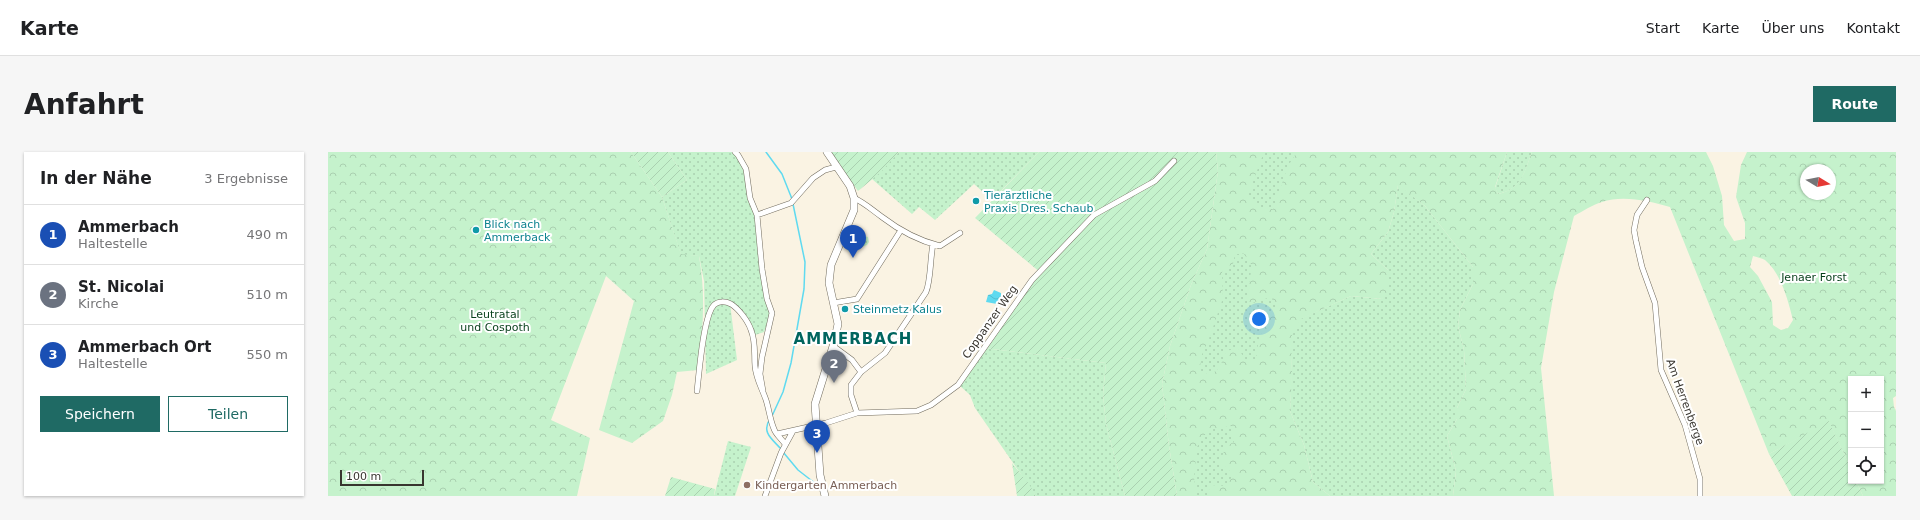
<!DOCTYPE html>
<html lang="de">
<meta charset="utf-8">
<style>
body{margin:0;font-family:"DejaVu Sans",sans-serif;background:#f6f6f6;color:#202124}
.controls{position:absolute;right:12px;bottom:12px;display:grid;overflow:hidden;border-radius:0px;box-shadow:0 1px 3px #0004}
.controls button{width:36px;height:36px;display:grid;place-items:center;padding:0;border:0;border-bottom:1px solid #e0e0e0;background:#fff;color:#202124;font:20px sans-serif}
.compass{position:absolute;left:1472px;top:12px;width:36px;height:36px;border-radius:50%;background:#fff;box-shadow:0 1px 3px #0004;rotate:100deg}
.scale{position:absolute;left:12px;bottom:10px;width:84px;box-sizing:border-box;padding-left:4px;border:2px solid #38352f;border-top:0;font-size:11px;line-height:14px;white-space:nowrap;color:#38352f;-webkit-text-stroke:3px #fff;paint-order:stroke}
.you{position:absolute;left:931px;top:167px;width:14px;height:14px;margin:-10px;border:3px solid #fff;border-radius:50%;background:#1a73e8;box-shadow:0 0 0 6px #1a73e833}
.badge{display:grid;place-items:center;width:26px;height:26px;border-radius:50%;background:#1f6a64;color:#fff;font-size:13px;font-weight:700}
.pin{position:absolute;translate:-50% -33px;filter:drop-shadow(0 1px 2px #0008)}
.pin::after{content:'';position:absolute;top:21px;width:14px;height:12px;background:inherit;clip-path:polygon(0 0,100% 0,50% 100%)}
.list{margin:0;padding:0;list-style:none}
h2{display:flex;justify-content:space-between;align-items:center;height:52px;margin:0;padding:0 16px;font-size:17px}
h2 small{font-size:13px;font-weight:400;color:#757577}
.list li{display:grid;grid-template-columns:26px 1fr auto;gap:12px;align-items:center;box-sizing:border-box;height:60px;padding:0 16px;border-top:1px solid #e0e0e0}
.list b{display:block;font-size:15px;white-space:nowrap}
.list p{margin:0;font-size:13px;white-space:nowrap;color:#757577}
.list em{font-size:13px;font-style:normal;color:#757577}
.actions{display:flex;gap:8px;padding:12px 16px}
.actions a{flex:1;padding:9px 0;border:1px solid #1f6a64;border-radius:0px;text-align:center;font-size:14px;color:#1f6a64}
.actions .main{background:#1f6a64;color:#fff}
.icon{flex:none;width:22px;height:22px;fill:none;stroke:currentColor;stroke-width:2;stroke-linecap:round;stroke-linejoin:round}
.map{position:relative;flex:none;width:1568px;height:344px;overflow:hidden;border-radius:0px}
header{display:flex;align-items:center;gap:24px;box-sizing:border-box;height:56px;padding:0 20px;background:#fff;border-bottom:1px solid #e0e0e0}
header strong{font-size:19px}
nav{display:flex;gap:22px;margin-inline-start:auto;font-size:14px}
.intro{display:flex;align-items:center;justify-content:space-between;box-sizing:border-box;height:96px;padding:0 24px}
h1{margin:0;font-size:28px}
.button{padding:10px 18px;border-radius:0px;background:#1f6a64;color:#fff;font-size:14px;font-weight:700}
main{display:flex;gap:24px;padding:0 24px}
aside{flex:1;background:#fff;border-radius:0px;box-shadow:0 1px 3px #0004}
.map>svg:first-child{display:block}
</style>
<header>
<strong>Karte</strong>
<nav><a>Start</a><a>Karte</a><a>Über uns</a><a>Kontakt</a></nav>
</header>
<div class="intro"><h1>Anfahrt</h1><a class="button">Route</a></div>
<main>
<aside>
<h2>In der Nähe<small>3 Ergebnisse</small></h2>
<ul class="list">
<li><span class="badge" style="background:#1a4fb4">1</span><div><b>Ammerbach</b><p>Haltestelle</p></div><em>490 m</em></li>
<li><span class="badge" style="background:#6b7280">2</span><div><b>St. Nicolai</b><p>Kirche</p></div><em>510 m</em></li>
<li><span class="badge" style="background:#1a4fb4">3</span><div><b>Ammerbach Ort</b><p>Haltestelle</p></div><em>550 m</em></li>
</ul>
<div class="actions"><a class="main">Speichern</a><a>Teilen</a></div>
</aside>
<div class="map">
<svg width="1568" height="344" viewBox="0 0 1568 344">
<defs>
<pattern id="grass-dots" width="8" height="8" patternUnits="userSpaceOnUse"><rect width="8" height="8" fill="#c5f2cc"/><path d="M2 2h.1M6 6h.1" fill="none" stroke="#aad0b0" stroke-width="1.8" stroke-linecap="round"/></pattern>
<pattern id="forest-crowns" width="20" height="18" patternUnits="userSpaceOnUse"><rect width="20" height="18" fill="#c5f2cc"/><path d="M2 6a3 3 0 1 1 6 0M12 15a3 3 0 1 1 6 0" fill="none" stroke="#aad0b0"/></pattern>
<pattern id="garden-furrows" width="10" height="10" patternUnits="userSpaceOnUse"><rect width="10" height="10" fill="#c5f2cc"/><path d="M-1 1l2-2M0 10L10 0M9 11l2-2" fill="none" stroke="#aad0b0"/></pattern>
<pattern id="water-waves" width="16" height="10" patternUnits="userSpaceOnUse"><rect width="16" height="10" fill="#5fdaf0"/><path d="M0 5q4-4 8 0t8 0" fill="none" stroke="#53bcce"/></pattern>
</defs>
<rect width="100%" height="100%" fill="#faf3e3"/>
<path fill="url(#grass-dots)" d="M 340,0 L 406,0 L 418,17 L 419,33 L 429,63 L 443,162 L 436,180 L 427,183 L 417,165 L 402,151 L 409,208 L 378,222 L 376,129 L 371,104 L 353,103 L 334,45 L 359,28 Z
M 571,0 L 711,0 L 664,48 L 646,32 L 607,68 L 591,55 L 584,62 L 544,27 Z
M 920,0 L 1094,0 L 1050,18 L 974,166 L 1023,144 L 1054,147 L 1060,118 L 1043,102 L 1060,80 L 1066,60 L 1070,32 L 1097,54 L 1145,115 L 1145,132 L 1132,158 L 1130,174 L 1136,198 L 1138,237 L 1129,256 L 1129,267 L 1119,284 L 1128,319 L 1125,344 L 1002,344 L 985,330 L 976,293 L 962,259 L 964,205 L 949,344 L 866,344 L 852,222 Z
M 1179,0 L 1204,0 C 1196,21 1194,37 1170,42 L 1167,36 Z
M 526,81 L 540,85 L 541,90 L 539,93 L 521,100 L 517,95 L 521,83 Z
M 656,196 L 778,211 L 775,242 L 778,272 L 797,344 L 708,344 L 647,256 L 642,243 L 631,233 Z
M 400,289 L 423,295 L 407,344 L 386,344 Z"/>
<path fill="url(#forest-crowns)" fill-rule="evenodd" d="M 0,0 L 303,0 L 334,45 L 353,102 L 371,104 C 378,143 375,179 370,218 L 349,220 L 344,243 L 335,269 L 304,291 L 271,278 L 306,149 L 278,124 L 223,268 L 262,286 L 249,344 L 0,344 Z
M 888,0 L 936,0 L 920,43 L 929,56 L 945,57 L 960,14 L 969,0 L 1179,0 L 1167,35 L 1170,42 C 1194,37 1196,20 1204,0 L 1378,0 L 1385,14 L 1394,44 L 1396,73 L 1406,89 L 1417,87 L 1417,71 L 1408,45 L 1413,13 L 1419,0 L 1568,0 L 1568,244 L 1565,246 L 1566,255 L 1568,259 L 1568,344 L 1535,344 L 1528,329 L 1553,329 L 1553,227 L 1523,227 L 1523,317 L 1501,270 L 1441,302 L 1342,55 C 1321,49 1295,43 1274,50 C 1264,53 1255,59 1246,64 L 1226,140 L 1213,216 L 1226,344 L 1125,344 L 1128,319 L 1119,284 L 1129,267 L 1129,256 L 1138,237 L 1136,198 L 1130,174 L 1132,158 L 1145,132 L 1145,115 L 1097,54 L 1070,33 L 1066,60 L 1060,80 L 1043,102 L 1060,118 L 1061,137 L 1054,147 L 1023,144 L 973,167 L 963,185 L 964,222 L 962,259 L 976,293 L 985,330 L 1002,344 L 880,344 L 882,333 L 899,334 L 905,322 L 892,310 L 898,294 L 906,290 L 903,274 L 880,278 L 869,295 L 866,326 L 869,344 L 849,344 L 841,294 L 834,232 L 842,194 L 863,133 L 879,97 L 890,19 ZM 1478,18 L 1502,18 L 1502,42 L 1478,42 ZM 907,102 L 916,102 L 924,114 L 920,137 L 921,152 L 943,145 L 949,157 C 933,171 931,188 927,209 L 918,209 L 910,196 L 898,199 L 892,215 L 883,223 L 873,219 L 872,207 L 881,187 L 895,146 L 894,120 L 897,116 L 905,112 ZM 1425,104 C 1428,105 1434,106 1437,108 C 1453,121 1460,148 1465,168 L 1460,176 L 1453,178 L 1445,173 L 1444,150 L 1430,124 L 1422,115 Z"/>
<path fill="url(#garden-furrows)" d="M 303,0 L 340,0 L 359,28 L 334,45 Z
M 501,0 L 571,0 L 553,20 L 530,39 Z
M 711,0 L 888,0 L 890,19 L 879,97 L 863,133 L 842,194 L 834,232 L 841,294 L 849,344 L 797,344 L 778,272 L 775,242 L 778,211 L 656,196 L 698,137 L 713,121 L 647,66 Z
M 1501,269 L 1523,317 L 1523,329 L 1528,329 L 1535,344 L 1464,344 L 1441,302 Z
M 684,311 L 701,332 L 708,344 L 689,344 Z
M 343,325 L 387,337 L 386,344 L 337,344 Z"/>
<path fill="url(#water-waves)" d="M 666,138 L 673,141 L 673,144 L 669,152 L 658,150 L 660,143 L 664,142 Z"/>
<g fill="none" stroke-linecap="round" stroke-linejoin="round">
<path stroke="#5fdaf0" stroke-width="1.5" d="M 438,0 L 454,22 L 464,47
M 444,264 L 455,240 L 463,211 L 476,137 L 477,110 L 465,52
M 442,267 C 433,280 444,287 453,297
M 455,300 L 470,318 L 488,332"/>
<defs>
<path id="minor" d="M 407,0 L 410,3 L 418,17 L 422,46 L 429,63 L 434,117 L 439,147 L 444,161 L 434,205 L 432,222 L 435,239
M 526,46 C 537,51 544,58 554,65 C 571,78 592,89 612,94 L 632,81
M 1319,48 L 1309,63 L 1306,78 L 1308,89 L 1314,115 L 1327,151 L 1333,218 L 1357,273 L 1372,327 L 1372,344
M 429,63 L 463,51 L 485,26 L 497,18 L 508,15
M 505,151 L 529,147 L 573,78
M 505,194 L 524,208 L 533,220
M 369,239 C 371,223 375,164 386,153 C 390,149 397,149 403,152 C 411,157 420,169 423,178 C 428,190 426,202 427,214 C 428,227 434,236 438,248 C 441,257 442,268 446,277 C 448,283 454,287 457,292
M 529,261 L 523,243 L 523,233 L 533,220 L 557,201 L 598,140 C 603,128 602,107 605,92
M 449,282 L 498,271 L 529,261 L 589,259 L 603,253 L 630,233 L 704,128 L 766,63 L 827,29 L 846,9
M 437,344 L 453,301 L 465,279"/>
<path id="secondary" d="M 497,344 L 492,323 L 487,252 L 506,191 L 510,172 L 501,131 L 503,113 L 526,58 L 526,46 L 522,34 L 499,0"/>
</defs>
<use href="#minor" stroke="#716b5d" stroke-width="6"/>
<use href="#secondary" stroke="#716b5d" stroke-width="8"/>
<use href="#minor" stroke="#fff" stroke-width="5"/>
<use href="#secondary" stroke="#fff" stroke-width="7"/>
</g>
<g fill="#0f9aa8" stroke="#fff" stroke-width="1.5">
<circle cx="648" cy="49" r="4"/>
<circle cx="148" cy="78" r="4"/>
<circle cx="517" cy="157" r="4"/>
</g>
<circle fill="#8d6e63" stroke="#fff" stroke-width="1.5" cx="419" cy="333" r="4"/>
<g text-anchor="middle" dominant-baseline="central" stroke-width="4" stroke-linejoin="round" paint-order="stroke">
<g font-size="11" fill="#0d838f" stroke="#fff" text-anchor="start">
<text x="656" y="43">Tierärztliche<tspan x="656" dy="13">Praxis Dres. Schaub</tspan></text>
<text x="156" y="72">Blick nach<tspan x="156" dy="13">Ammerback</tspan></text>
<text x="525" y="157">Steinmetz Kalus</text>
</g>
<g font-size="11" fill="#063f1a" stroke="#fff">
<text x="1486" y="125">Jenaer Forst</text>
<text x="167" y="162">Leutratal<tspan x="167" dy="13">und Cospoth</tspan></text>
</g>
<g font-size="11" fill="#38352f" stroke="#fff">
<text transform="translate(662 170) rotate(-55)">Coppanzer Weg</text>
<text transform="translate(1357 250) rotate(70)">Am Herrenberge</text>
</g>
<g font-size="11" fill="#785e54" stroke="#fff" text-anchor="start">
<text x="427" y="333">Kindergarten Ammerbach</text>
</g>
<g font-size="15" font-weight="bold" letter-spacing="1" fill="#00655f" stroke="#fff">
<text x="525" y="187">AMMERBACH</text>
</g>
</g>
</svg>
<div class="controls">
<button>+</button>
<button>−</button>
<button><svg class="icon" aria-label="locate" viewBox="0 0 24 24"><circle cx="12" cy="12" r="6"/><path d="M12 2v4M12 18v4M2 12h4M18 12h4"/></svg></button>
</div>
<svg class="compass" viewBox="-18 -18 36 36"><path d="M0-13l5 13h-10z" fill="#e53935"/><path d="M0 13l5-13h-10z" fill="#757577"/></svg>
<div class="scale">100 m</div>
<div class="you"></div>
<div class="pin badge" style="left:525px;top:106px;background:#1a4fb4">1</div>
<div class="pin badge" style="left:506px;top:231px;background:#6b7280">2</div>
<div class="pin badge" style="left:489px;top:301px;background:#1a4fb4">3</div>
</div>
</main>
